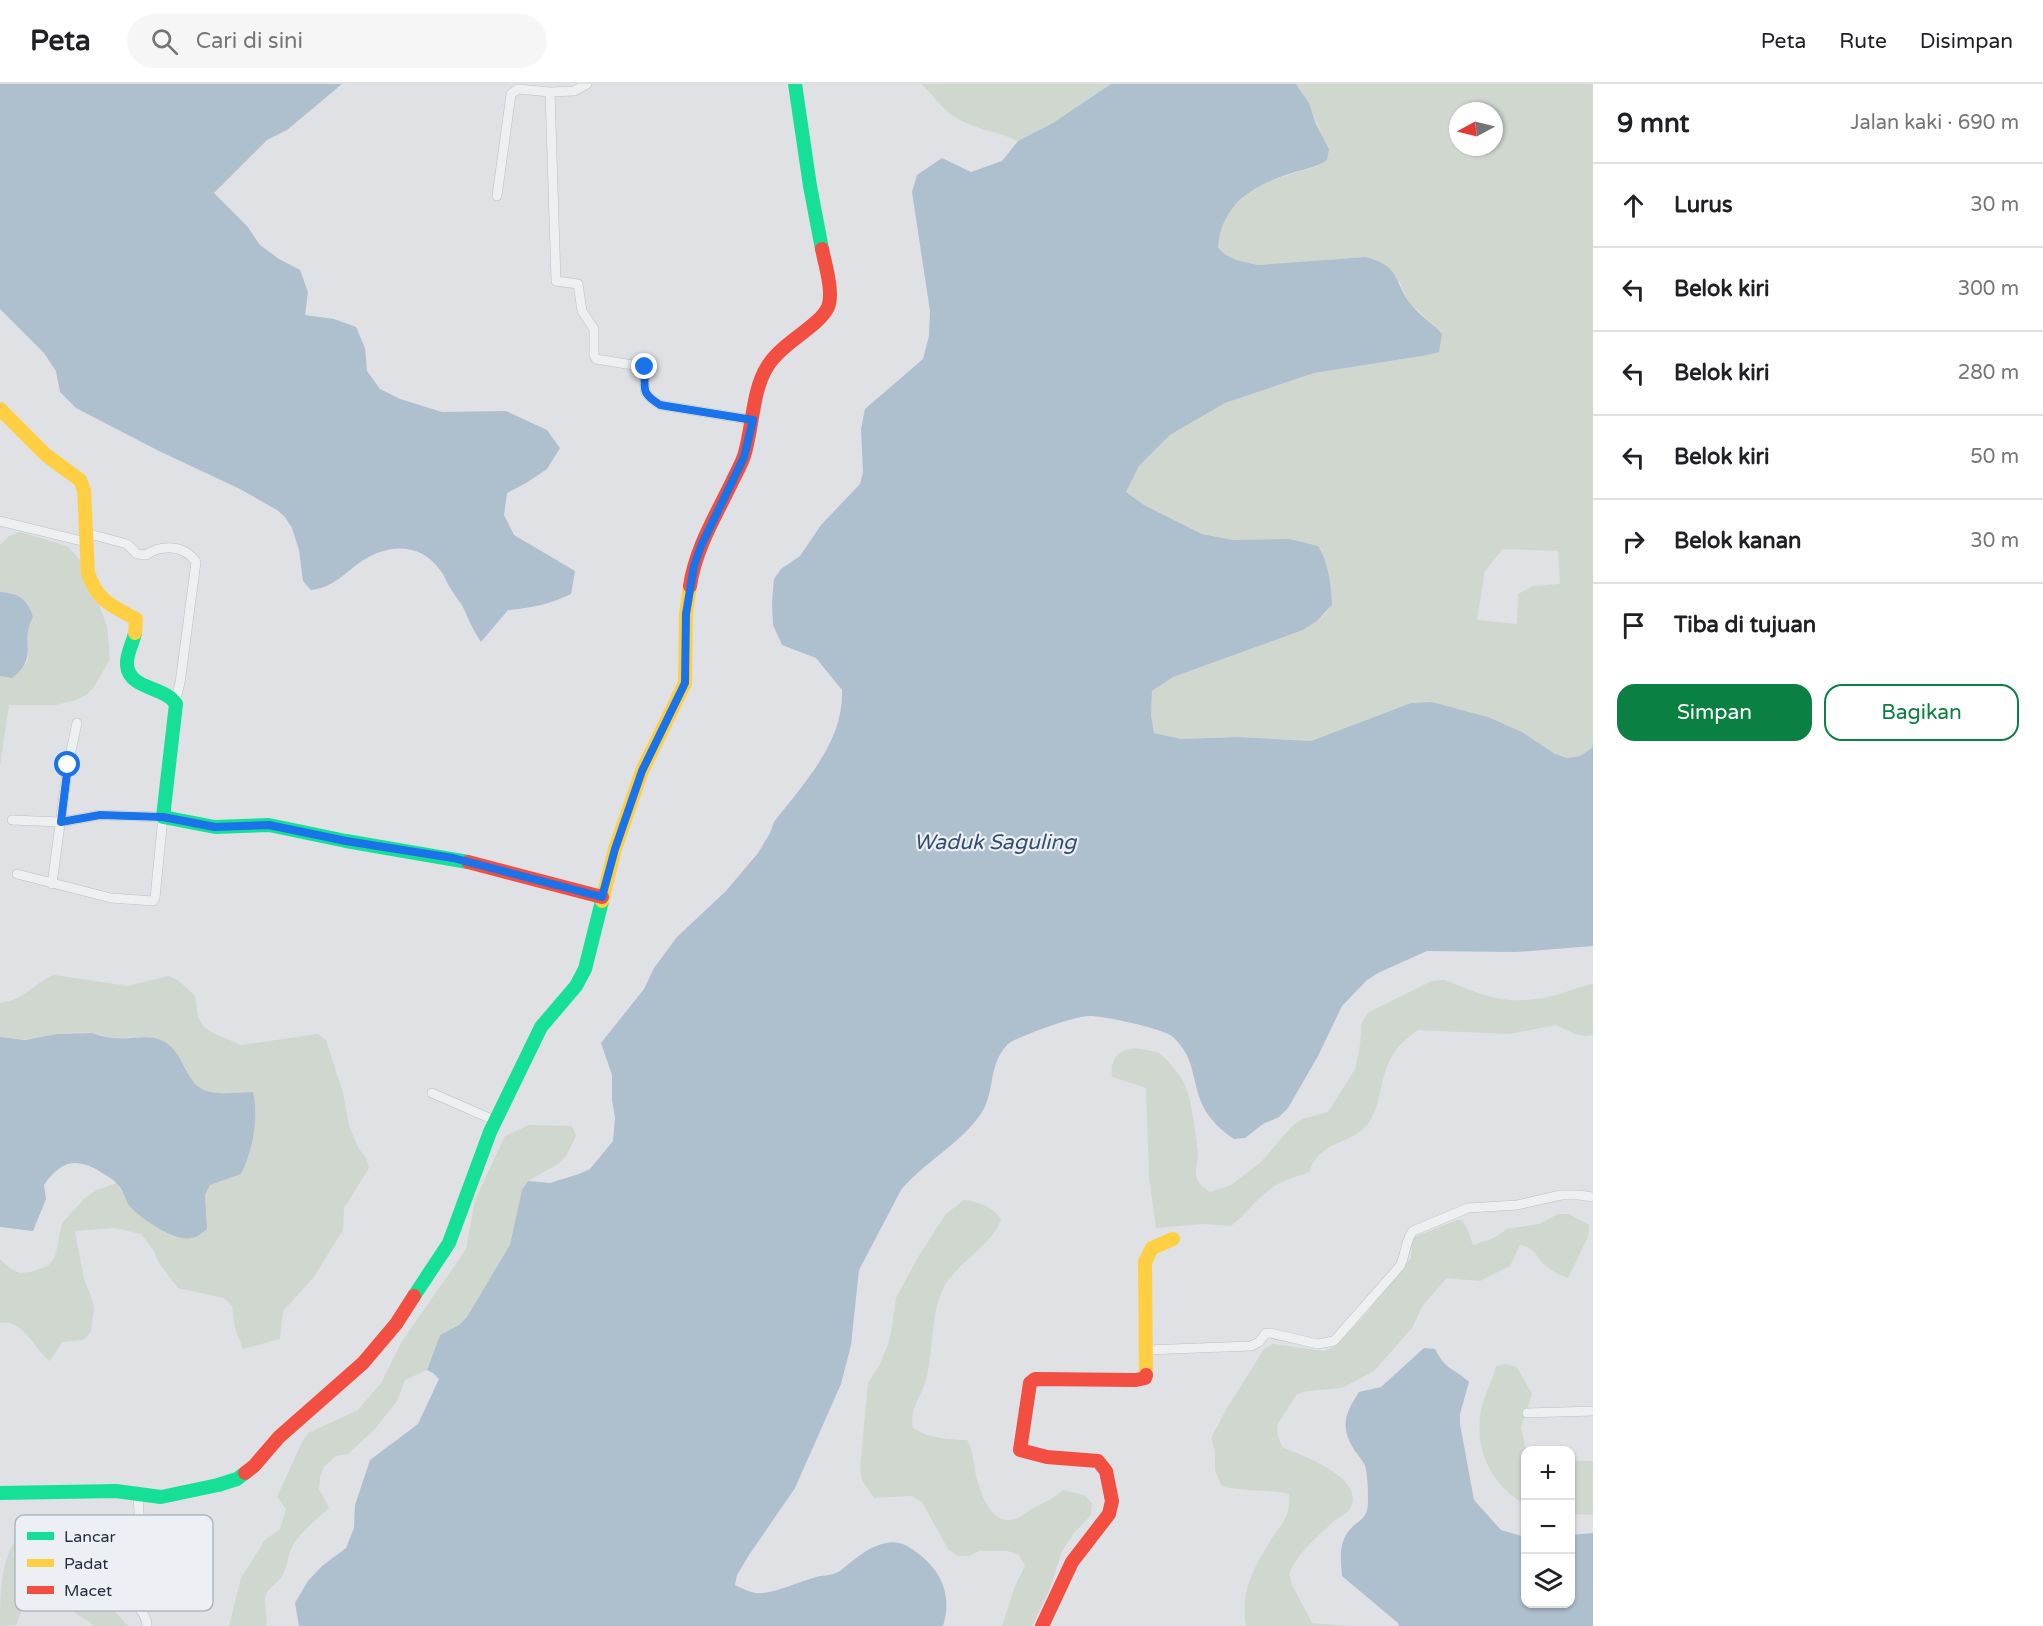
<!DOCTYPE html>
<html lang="id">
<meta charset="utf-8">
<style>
body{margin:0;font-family:"Varela Round",sans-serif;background:#f6f6f6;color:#202124}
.controls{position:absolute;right:18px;bottom:18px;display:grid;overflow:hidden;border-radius:12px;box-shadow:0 2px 4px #0004}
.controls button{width:54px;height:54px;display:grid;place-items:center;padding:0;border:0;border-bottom:2px solid #e0e0e0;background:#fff;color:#202124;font:30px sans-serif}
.compass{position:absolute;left:1449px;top:18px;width:54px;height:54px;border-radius:50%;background:#fff;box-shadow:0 2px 4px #0004;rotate:263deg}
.stop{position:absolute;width:18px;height:18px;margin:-14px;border:4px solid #1a73e8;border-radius:50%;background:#fff}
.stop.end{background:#1a73e8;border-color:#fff;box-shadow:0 2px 6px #0008}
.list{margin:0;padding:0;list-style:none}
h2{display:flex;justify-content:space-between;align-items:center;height:78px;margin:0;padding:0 24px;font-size:26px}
h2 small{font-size:20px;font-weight:400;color:#757577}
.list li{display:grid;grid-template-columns:39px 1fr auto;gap:18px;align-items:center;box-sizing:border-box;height:84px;padding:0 24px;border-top:2px solid #e0e0e0}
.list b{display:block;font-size:22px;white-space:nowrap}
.list em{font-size:20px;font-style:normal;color:#757577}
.actions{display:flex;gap:12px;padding:18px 24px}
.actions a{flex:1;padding:14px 0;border:2px solid #0b8043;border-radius:18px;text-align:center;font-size:21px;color:#0b8043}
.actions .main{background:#0b8043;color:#fff}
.icon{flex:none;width:33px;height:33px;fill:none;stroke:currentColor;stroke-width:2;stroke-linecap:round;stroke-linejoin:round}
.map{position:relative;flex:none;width:1593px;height:1542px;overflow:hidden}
header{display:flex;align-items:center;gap:36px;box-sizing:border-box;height:84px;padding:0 30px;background:#fff;border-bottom:2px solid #e0e0e0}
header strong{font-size:28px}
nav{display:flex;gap:33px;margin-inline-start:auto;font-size:21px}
.search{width:420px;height:54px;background:#f6f6f6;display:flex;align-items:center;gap:15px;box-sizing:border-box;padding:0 21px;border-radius:33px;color:#757577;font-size:22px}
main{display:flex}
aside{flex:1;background:#fff}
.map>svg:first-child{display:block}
</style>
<header>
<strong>Peta</strong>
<div class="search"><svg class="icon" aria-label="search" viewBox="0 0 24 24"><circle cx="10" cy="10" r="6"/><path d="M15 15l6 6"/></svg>Cari di sini</div>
<nav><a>Peta</a><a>Rute</a><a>Disimpan</a></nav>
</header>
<main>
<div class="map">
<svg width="1593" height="1542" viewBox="0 0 1593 1542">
<rect width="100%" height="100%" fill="#dfe1e4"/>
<path fill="#d0d7cf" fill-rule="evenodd" d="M 921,0 L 1111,0 L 1053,39 L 1018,57 C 994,46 969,45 948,28 C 938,20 932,9 921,0 Z
M 1296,0 L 1593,0 L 1593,663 L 1580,672 L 1567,674 L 1555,670 L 1522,648 L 1488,633 L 1459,625 L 1411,619 L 1311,657 L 1238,653 L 1181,655 L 1154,649 L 1151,631 L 1152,607 L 1173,593 L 1303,546 C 1312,540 1327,532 1331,521 C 1336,511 1324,471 1318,462 L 1290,455 L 1233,456 L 1202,450 L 1144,421 L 1126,408 L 1139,382 L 1170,351 L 1225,319 L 1314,289 L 1428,271 L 1435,242 L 1409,219 L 1400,199 L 1366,173 L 1258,181 L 1236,176 L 1226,171 L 1218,164 L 1219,153 L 1225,131 L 1250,107 L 1272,96 L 1318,82 L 1329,65 C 1317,43 1311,19 1296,0 ZM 1458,27 L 1494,27 L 1494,63 L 1458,63 ZM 1503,465 L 1558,467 L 1560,500 L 1533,502 L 1518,510 L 1517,540 L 1477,536 L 1485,487 Z
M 20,448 L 67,462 L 83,479 L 107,542 L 110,575 L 94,603 L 86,611 L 76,616 L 56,621 L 9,621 L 0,682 L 0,592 L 12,594 L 28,577 L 28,543 L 33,533 L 13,509 L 0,508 L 0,461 L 9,452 Z
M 54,891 L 128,902 L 168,892 L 178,896 L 195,912 L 198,933 L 204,943 L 213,949 L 241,961 L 318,950 L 326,956 L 343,1009 L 349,1042 L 359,1065 L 366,1074 L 369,1084 L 344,1124 L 343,1146 L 313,1194 L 283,1227 L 280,1255 L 243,1265 L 235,1244 L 232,1222 L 224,1214 L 178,1204 L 158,1178 L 154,1167 L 141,1150 L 114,1144 L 75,1147 L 84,1195 L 92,1215 L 94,1225 L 91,1247 L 84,1256 L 62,1258 L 50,1277 C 34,1266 24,1234 0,1239 L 0,1175 L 11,1185 L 20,1189 L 31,1188 L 48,1182 L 55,1173 L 62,1139 L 85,1114 L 97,1106 L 117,1099 L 127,1119 L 207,1145 L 205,1111 L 210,1101 L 241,1090 C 253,1067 259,1033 253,1008 C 239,1008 221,1012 208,1007 C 182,999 185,964 159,956 C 146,951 132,954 118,954 C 109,954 100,950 91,949 C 70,947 49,953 27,955 C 19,956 9,954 0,953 L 0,919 C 27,915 32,900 54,891 Z
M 1444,896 C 1484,911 1503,922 1548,913 C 1563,910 1577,903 1593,900 L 1593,951 L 1586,952 L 1575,950 L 1556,941 L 1509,950 L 1418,946 C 1407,954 1396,963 1390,976 C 1380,995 1381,1019 1370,1037 C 1353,1063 1321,1053 1309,1088 C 1297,1093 1283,1096 1273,1103 C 1257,1114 1246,1130 1231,1142 L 1203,1140 L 1156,1144 L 1149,1093 L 1146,1004 L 1112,993 C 1109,971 1124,960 1146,966 C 1149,967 1155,967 1159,969 C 1167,975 1178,988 1183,997 C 1191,1010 1196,1052 1198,1068 C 1198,1076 1195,1084 1196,1091 C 1197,1099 1204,1104 1210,1108 L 1231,1101 L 1260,1079 L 1293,1041 L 1303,1035 L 1328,1028 L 1355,985 L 1360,961 L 1362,938 L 1369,928 L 1432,897 Z
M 529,1041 L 572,1042 L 576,1052 L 566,1072 L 558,1080 L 528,1097 L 522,1106 L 511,1161 L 467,1233 L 459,1241 L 440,1251 L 427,1286 L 405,1296 L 397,1317 L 374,1346 L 348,1370 L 336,1372 L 324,1383 L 320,1393 L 319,1405 L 329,1424 C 316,1436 299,1449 291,1465 C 287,1474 287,1484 282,1492 C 277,1500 267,1504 265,1514 C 264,1523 268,1532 266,1542 L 229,1542 L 241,1494 L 265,1456 L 280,1445 L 286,1425 L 277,1413 L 302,1358 L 308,1349 L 358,1326 L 381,1299 L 401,1259 L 466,1165 L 475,1116 L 505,1052 Z
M 964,1116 C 979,1118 992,1122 1001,1135 C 996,1157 958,1179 945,1201 C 930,1226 934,1268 926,1296 C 921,1313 909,1325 913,1344 C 930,1355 947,1355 967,1356 C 974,1368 973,1378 976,1392 C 981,1409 990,1442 1015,1435 C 1022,1433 1029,1426 1035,1423 C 1046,1418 1054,1414 1063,1406 L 1084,1411 L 1092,1419 L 1091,1431 L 1074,1449 L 1062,1467 L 1050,1504 L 1032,1542 L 1002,1542 L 1015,1502 L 1025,1482 L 1019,1471 L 1008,1467 L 979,1467 L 969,1472 L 958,1472 L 948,1465 L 922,1418 L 912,1412 L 874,1414 L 862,1396 L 860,1385 L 868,1299 L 880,1280 L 888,1260 L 891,1249 L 896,1214 L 917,1175 L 940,1139 L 946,1130 Z
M 1558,1130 L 1569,1130 L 1589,1141 L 1588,1153 L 1568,1194 C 1560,1191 1553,1188 1546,1182 C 1534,1172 1538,1165 1520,1161 L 1510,1182 L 1480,1197 L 1447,1194 L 1423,1221 L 1412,1244 L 1374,1287 L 1342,1304 L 1308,1307 L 1297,1310 L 1277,1341 L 1278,1352 L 1282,1363 C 1301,1371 1370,1395 1349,1426 C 1346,1430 1338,1434 1334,1437 C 1317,1453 1298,1468 1289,1490 L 1292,1501 L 1312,1539 L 1349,1542 L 1246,1542 C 1240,1510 1252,1486 1269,1459 C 1280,1440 1291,1435 1289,1410 C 1267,1404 1243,1409 1221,1401 L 1215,1386 L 1215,1368 L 1211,1354 L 1227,1324 L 1264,1265 L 1273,1260 L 1323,1267 L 1334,1263 L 1363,1233 L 1411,1174 L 1412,1154 L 1457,1136 L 1462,1136 L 1467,1144 L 1473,1161 L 1494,1154 L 1507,1145 L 1539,1140 Z
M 1506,1280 L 1517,1283 L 1532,1310 L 1521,1343 L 1526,1366 L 1525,1421 C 1491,1400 1474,1367 1481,1326 C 1484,1311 1493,1297 1496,1282 Z
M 1571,1377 L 1592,1377 L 1593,1379 L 1593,1431 L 1571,1430 Z
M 43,1439 L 71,1439 L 87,1465 L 99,1510 L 128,1542 L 93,1542 C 86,1533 81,1534 74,1528 C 68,1523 65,1515 59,1510 C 33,1489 24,1523 16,1541 L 0,1542 C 0,1513 0,1469 22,1449 C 28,1444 37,1442 43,1439 Z"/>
<path fill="#aebfce" d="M 0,0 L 342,0 L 287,46 L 267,56 L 214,109 L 247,142 L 260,161 L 279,175 L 300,186 L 308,208 L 305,231 L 334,235 L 356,243 L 365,264 L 367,287 L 380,305 L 400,315 L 442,328 L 506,327 L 547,346 L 560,364 L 547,385 L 526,399 L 507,409 L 504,431 L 514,451 L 575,487 L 571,510 C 550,520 532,524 508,526 L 481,558 C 473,546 468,534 462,521 C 458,515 453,509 449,502 C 446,497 444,490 440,486 C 420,458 388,460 362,477 C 344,489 335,503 311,506 L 303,497 L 299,466 L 292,444 L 285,433 L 277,426 L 240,405 L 159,367 L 76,324 L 60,308 L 56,287 L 44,269 L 0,225 Z
M 1111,0 L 1296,0 L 1309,19 L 1316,40 L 1329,65 L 1327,76 C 1316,84 1304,85 1292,89 C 1253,101 1221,120 1218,164 L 1226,171 L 1236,176 L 1258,181 L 1366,173 C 1399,182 1393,194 1409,218 C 1417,230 1433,239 1442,250 L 1439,268 L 1428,271 L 1314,289 L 1225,319 L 1170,351 L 1139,382 L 1126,408 L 1144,421 L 1202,450 L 1233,456 L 1290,455 L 1318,462 C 1328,477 1332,503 1332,521 L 1317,537 L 1303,546 L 1173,593 L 1152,607 L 1151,631 L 1154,649 L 1181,655 L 1238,653 L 1311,657 L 1411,619 L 1432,618 L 1488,633 L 1522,648 L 1555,670 L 1567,674 L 1580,672 L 1593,663 L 1593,862 L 1516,868 L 1427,867 L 1378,889 L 1367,896 L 1342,922 L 1318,972 L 1288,1024 L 1279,1033 L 1263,1040 L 1245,1054 L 1234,1055 C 1223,1048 1208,1034 1203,1022 C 1191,996 1196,974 1173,953 C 1163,944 1104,932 1089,932 C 1078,931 1016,953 1008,960 C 986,982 997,1011 978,1034 C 956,1062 924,1079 901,1106 L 859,1186 L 851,1261 L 841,1300 L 795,1404 L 749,1471 L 737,1491 L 735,1501 C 741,1504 749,1508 756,1509 C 773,1511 797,1498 813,1494 C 821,1491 833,1492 840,1487 C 853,1477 868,1462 886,1459 C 900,1456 908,1462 919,1470 C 943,1489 952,1513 943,1542 L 299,1542 L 295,1519 L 308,1497 L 322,1482 L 346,1464 L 354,1444 L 355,1421 L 370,1376 L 418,1340 L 439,1295 L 433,1289 L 427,1286 L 440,1251 L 459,1241 L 467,1233 L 510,1161 L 522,1106 L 528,1097 L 550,1099 L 579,1090 L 590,1085 L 613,1057 L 615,1034 L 612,1016 L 612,991 L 601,959 L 644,905 L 654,884 L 677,853 L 726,807 L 758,769 L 770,749 L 774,738 C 804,699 844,658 842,606 L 816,574 L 782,561 L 773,541 L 772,518 L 774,495 L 781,485 L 800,472 L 821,441 L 860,400 L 863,388 L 861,345 L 865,325 L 923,275 L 929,252 L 930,227 L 912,108 L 917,91 L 942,74 L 971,88 L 1002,77 L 1018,57 L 1053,39 Z
M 0,508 C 18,509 28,515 33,533 C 19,558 40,572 12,594 L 0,592 Z
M 92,949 C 99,951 107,954 115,954 C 130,956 147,950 161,956 C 186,966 183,1003 211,1008 C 225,1011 240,1008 253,1008 C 259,1033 253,1067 241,1090 L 210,1101 L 205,1111 L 207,1145 C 203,1148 199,1152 195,1153 C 178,1161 139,1134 128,1120 C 124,1114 123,1105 117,1100 C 113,1095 107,1092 102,1089 C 78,1073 61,1076 44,1101 L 46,1115 L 33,1147 L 0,1143 L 0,953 L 25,956 L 57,950 Z
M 1424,1264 L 1435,1265 C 1447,1288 1453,1283 1469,1298 L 1460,1330 L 1460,1340 L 1474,1416 L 1501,1446 L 1525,1453 L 1526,1520 L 1570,1520 L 1571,1451 L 1593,1449 L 1593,1542 L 1399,1542 L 1398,1539 L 1342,1492 C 1341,1476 1338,1462 1348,1448 C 1356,1436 1367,1438 1368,1419 C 1368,1409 1368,1392 1365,1382 C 1363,1377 1358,1371 1355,1367 C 1340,1343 1344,1331 1359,1308 L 1381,1303 Z"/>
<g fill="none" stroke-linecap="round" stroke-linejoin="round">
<defs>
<path id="street" d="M 587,0 L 574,7 L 550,8 L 556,197 L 578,200 L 582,227 L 594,245 L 594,271 L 596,275 L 645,283 C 645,306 640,308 660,321 L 753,336
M 497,112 L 511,10 L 518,5 L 550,8
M 0,437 L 86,458
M 86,449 L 127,460 L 137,470 L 146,471 C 161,461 184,460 196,478 L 180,599 L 175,618
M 12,736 L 61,738 L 100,731 L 163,733 L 155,814 L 153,817 L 111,814 L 17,790
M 52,800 L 68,681 L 77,639
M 432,1009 L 496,1037
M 1145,1266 L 1251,1262 L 1259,1258 L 1266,1249 L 1270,1249 L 1318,1260 L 1334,1257 L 1400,1182 C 1406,1171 1405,1156 1413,1147 L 1468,1124 L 1517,1121 L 1561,1111 L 1579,1111 L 1593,1113
M 1527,1329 L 1593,1327
M 138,1411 C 139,1430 141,1450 139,1468 C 137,1481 129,1491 130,1505 C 131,1521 147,1527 147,1542"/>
</defs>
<use href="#street" stroke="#bdbfc2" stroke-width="10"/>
<use href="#street" stroke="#eeeff1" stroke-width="9"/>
<path stroke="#16e098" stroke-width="14" d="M 795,0 L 810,102 L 822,165
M 135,549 C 133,559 126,570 127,581 C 129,606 165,602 176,620 L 163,733 L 215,743 L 269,741 L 346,757 L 468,778
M 414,1212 L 449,1159 L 490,1048 L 541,943 L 576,902 L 585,885 L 602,817
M 0,1409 L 116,1407 L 161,1413 L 218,1401 L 237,1395 L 245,1389"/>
<path stroke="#ffcf43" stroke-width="14" d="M 0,325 L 46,371 L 80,396 L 84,406 L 88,489 C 98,518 111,521 136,535 L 135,549
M 602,817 L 615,765 L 642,687 L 685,599 L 686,530 L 690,502
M 1146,1291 L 1145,1178 L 1152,1164 L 1173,1155"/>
<path stroke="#f24e42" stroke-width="14" d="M 690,502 C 695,466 715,433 731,400 C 735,391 741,381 744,372 C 753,344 752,307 767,283 C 782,258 819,243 828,223 C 834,209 825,180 822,165
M 468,778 L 602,813
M 245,1389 L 254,1382 L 279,1353 L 363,1279 L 396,1240 L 414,1212
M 1042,1542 L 1072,1478 L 1109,1430 L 1112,1417 L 1106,1387 L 1098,1377 L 1047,1373 L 1020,1366 L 1030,1299 L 1035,1295 L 1136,1296 L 1145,1294 L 1146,1291"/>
</g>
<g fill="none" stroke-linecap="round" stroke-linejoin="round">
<path stroke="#1a73e8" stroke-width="8" d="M 68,681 L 61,738 L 100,731 L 163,733 L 215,743 L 269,741 L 346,757 L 453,774 L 602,813 L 615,765 L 642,687 L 685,599 L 686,530 L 694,482 L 701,462 L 744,373 L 753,336 L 660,321 C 640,308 645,306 645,283"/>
</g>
<g text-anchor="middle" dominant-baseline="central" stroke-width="4.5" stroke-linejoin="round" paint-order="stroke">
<g font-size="21" font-style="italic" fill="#344f6d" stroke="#ecf0f4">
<text x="995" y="758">Waduk Saguling</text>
</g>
</g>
<rect x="15" y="1431" width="198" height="96" rx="9" fill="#ecf0f4" stroke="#b1b6bd" stroke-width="1.5"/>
<rect x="27" y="1448" width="27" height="8" fill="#16e098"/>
<rect x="27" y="1475" width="27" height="8" fill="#ffcf43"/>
<rect x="27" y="1502" width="27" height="8" fill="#f24e42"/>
<g font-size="16" fill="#272f3c">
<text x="64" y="1458">Lancar</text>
<text x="64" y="1485">Padat</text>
<text x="64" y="1512">Macet</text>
</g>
</svg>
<div class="controls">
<button>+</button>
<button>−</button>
<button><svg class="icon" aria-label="layers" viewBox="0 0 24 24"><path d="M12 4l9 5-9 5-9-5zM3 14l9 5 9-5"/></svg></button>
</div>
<svg class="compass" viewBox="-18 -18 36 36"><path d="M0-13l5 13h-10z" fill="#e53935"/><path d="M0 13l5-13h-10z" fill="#757577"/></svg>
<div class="stop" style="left:68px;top:681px"></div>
<div class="stop end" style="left:645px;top:283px"></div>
</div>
<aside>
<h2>9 mnt<small>Jalan kaki · 690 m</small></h2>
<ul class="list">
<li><svg class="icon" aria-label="ahead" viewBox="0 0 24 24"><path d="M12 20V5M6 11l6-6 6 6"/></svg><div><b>Lurus</b></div><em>30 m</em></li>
<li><svg class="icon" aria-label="left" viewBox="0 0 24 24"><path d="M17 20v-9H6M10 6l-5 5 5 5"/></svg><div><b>Belok kiri</b></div><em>300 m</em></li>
<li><svg class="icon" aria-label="left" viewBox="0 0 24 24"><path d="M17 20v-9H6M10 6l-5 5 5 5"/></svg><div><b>Belok kiri</b></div><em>280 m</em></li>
<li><svg class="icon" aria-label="left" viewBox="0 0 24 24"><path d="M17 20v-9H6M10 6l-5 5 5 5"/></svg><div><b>Belok kiri</b></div><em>50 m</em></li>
<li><svg class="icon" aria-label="right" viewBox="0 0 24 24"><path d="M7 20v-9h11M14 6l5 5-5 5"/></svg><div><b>Belok kanan</b></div><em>30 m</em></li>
<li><svg class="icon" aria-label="arrive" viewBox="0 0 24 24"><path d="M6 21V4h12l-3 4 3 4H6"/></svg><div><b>Tiba di tujuan</b></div></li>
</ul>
<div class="actions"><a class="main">Simpan</a><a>Bagikan</a></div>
</aside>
</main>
